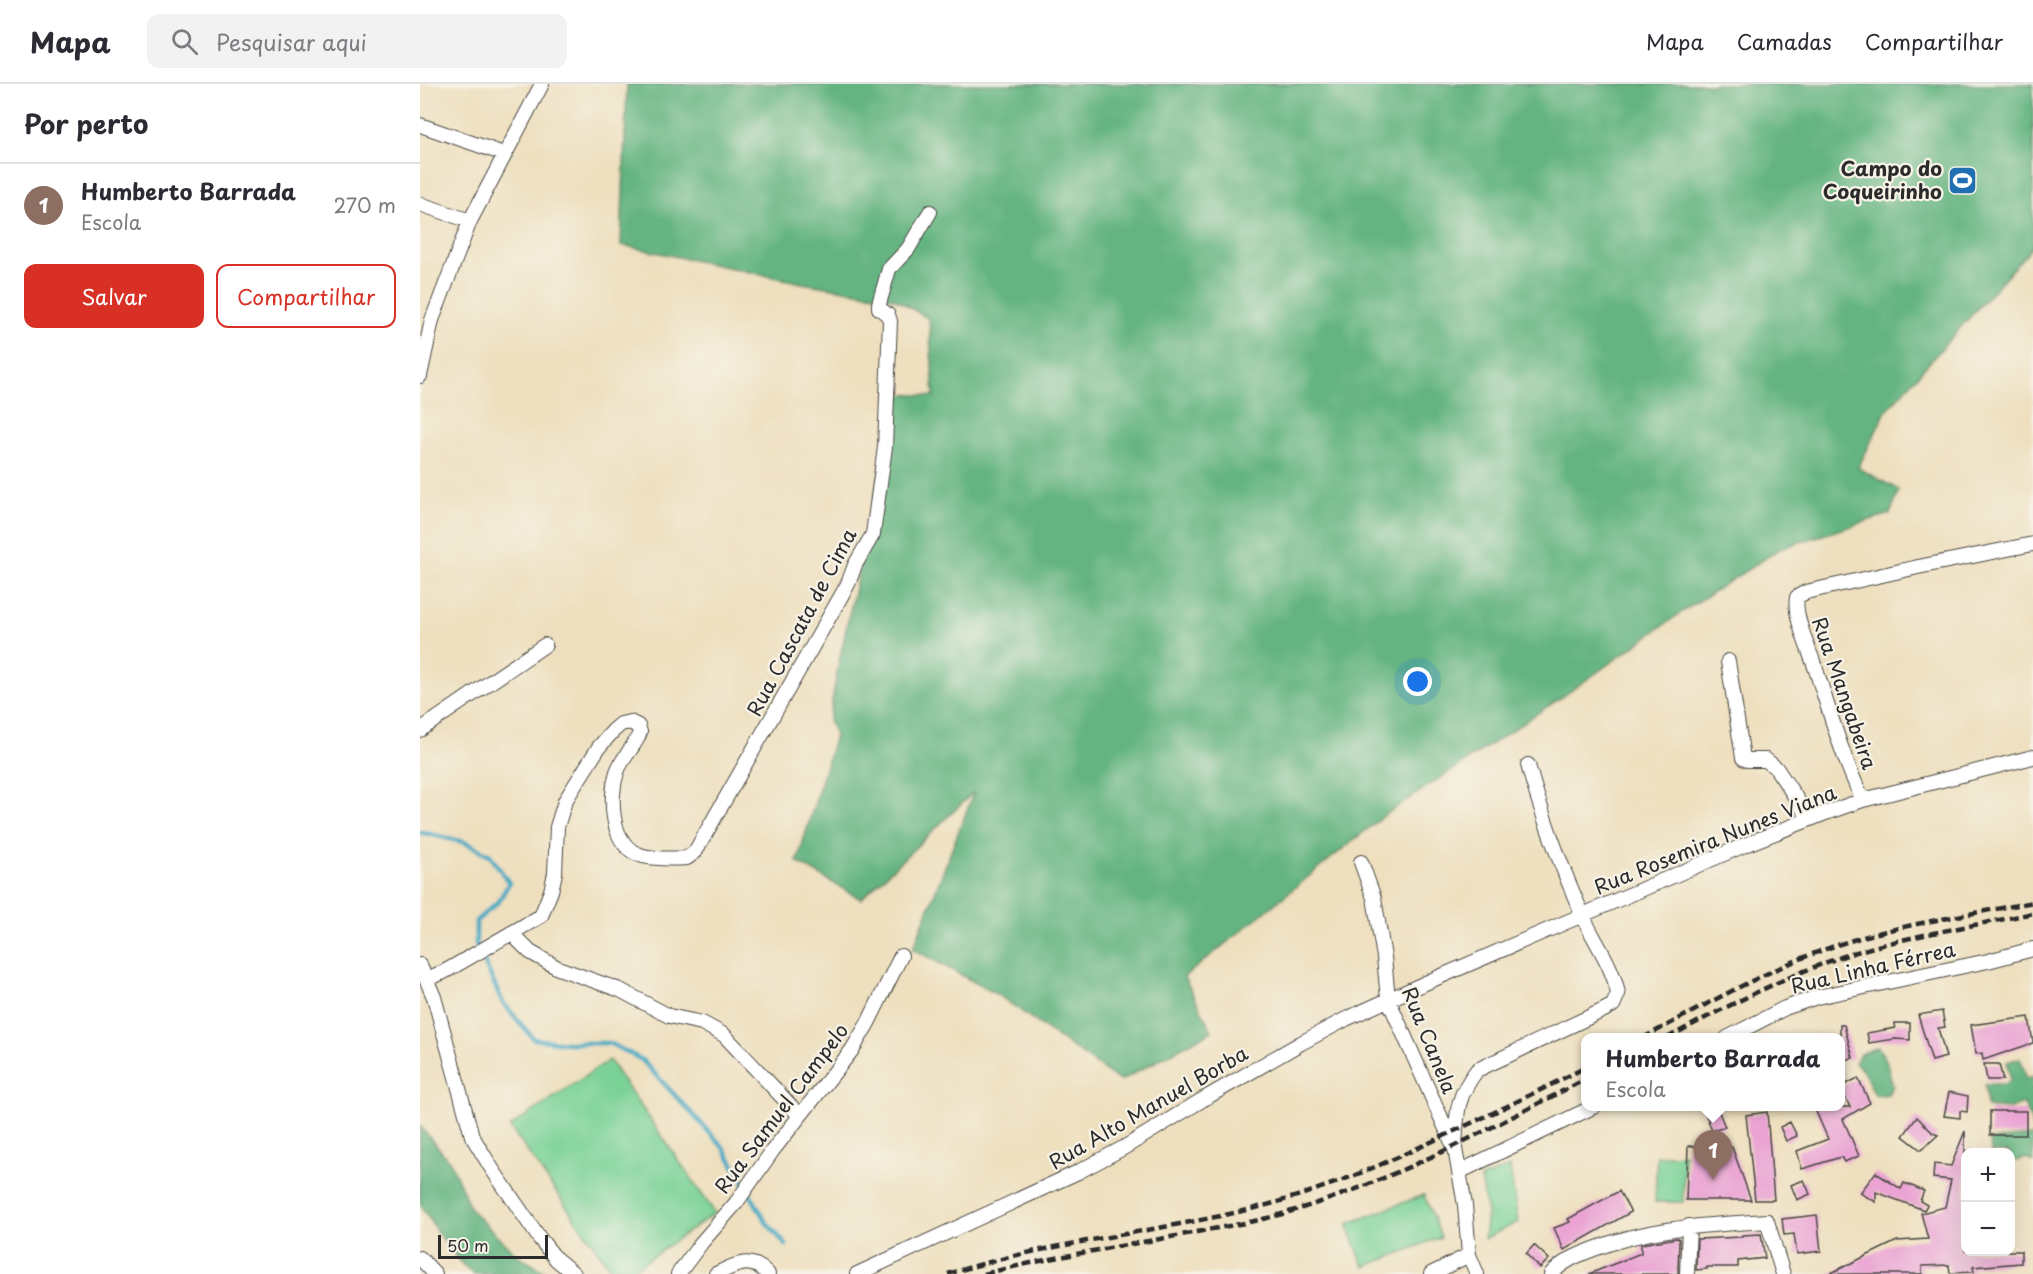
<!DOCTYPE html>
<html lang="pt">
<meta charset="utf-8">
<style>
body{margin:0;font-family:"Playpen Sans",sans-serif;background:#f2f2f3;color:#2b2b33}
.controls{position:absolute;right:18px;bottom:18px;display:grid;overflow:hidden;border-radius:12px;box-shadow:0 6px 24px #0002}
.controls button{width:54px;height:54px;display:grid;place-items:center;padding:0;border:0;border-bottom:2px solid #e1e1e2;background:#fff;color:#2b2b33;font:30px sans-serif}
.scale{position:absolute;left:18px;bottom:15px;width:110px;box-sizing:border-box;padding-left:6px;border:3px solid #2b2b2b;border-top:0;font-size:16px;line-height:21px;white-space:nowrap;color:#2b2b2b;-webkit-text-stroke:4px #f7f3e8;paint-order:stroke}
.you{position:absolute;left:998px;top:598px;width:21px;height:21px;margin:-15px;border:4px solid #fff;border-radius:50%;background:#1a73e8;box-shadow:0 0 0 9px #1a73e833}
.badge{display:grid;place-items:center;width:39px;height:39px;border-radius:50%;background:#d93025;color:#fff;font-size:20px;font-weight:700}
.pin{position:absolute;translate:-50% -50px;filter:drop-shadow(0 2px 3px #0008)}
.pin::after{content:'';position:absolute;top:32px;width:21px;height:18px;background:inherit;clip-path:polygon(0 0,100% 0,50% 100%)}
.popup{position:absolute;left:1161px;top:949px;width:264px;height:78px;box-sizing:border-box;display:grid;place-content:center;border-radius:12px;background:#fff;filter:drop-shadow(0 2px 4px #0005);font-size:20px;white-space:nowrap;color:#7c7c81}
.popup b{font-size:22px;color:#2b2b33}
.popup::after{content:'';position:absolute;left:50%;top:100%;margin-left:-12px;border:12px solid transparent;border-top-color:#fff}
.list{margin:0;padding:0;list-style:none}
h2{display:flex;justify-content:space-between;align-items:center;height:78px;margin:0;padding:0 24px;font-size:26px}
h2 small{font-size:20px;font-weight:400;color:#7c7c81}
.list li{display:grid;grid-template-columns:39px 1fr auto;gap:18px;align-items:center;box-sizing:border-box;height:84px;padding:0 24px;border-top:2px solid #e1e1e2}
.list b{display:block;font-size:22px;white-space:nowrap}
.list p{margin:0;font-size:20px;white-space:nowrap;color:#7c7c81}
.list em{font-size:20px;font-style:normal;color:#7c7c81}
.actions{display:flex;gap:12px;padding:18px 24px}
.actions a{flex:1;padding:14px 0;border:2px solid #d93025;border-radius:12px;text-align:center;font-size:21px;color:#d93025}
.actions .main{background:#d93025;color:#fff}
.icon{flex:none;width:33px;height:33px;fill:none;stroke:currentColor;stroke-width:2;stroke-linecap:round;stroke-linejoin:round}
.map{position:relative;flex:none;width:1613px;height:1190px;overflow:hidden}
header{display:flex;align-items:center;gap:36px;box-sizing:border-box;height:84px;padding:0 30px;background:#fff;border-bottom:2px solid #e1e1e2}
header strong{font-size:28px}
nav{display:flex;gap:33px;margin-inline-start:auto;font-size:21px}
.search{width:420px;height:54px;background:#f2f2f3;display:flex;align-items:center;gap:15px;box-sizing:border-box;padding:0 21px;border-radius:12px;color:#7c7c81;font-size:22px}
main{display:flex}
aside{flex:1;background:#fff}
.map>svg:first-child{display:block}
</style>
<header>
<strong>Mapa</strong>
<div class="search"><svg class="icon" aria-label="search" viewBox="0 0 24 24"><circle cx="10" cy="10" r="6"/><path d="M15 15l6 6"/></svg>Pesquisar aqui</div>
<nav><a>Mapa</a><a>Camadas</a><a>Compartilhar</a></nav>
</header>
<main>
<aside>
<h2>Por perto<small></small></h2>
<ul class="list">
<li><span class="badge" style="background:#8d6e63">1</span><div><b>Humberto Barrada</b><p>Escola</p></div><em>270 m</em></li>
</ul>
<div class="actions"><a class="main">Salvar</a><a>Compartilhar</a></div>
</aside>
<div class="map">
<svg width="1613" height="1190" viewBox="0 0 1613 1190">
<rect width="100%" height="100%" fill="#f7f3e8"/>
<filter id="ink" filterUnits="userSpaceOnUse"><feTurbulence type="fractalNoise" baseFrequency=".0167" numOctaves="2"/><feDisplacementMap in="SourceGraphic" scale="12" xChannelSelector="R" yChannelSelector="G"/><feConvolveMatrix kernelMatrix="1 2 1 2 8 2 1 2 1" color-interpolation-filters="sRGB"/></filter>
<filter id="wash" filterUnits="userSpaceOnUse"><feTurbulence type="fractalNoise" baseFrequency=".008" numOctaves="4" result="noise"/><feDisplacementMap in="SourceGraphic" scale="24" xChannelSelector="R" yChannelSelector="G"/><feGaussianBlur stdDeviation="1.35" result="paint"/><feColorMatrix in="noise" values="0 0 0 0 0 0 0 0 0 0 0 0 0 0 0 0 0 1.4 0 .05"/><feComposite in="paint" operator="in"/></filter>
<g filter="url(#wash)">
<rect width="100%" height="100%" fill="#eedfbe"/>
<path fill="#7ad297" stroke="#527e61" stroke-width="1.5" d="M 189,976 L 295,1129 L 207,1190 L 194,1190 L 90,1043 Z
M 1264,1070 L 1263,1118 L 1235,1118 L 1237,1072 Z
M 1090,1083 L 1098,1138 L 1064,1155 L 1067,1129 L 1061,1094 Z
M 1004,1111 L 1021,1153 L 944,1183 L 927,1140 Z"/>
<path fill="#63b480" stroke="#477056" stroke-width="1.5" d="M 207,0 L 1613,0 L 1613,162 L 1466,327 L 1438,384 L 1479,406 L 1470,430 L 1361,464 L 1265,526 L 1145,611 L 965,731 L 764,893 L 792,947 L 700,997 L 578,911 L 493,865 L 554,708 L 441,815 L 377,778 L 415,652 L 409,636 L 418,582 L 477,310 L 514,312 L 509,235 L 474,214 L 382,199 L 201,161 Z
M 1458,963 L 1466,976 L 1473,1002 L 1468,1010 L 1456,1012 C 1448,1001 1446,986 1435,979 L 1440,970 Z
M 1600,974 L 1607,995 L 1613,992 L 1613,1047 L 1611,1036 L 1603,1019 L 1588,1025 L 1567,1023 L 1565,1000 L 1585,1000 L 1591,996 L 1587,978 Z
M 0,1042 L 31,1079 L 51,1126 L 97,1171 L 128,1190 L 54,1190 L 43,1181 L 18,1149 L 0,1120 Z
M 1613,1052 L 1613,1078 L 1606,1074 L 1591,1079 L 1590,1068 L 1571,1068 L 1570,1056 Z"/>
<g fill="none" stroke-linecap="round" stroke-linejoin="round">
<path stroke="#44a9c4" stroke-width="4.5" d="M 0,748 L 44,758 L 70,771 L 89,799 L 79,817 L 56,837 L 56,860 L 83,919 L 114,955 L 146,959 L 189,959 L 222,976 L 304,1064 L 346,1138 L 366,1161"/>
</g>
<g id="blocks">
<path fill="#eaa3d3" d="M 1522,927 L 1525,943 L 1518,944 L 1526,973 L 1512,977 L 1498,931 Z
M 1609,933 L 1613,959 L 1563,976 L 1562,969 L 1556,970 L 1551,941 Z
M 1475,939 L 1490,939 L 1490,956 L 1475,955 L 1449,959 L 1447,949 L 1475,944 Z
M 1420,941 L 1424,941 L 1433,974 L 1420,977 Z
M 1564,980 L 1579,980 L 1583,996 L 1567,996 Z
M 1438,994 L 1450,1019 L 1423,1035 L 1439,1072 L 1424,1078 L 1421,1073 L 1382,1085 L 1377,1067 L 1408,1055 L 1394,1023 L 1430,1023 L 1420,1003 Z
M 1529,1008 L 1548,1012 L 1547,1028 L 1540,1027 L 1540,1034 L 1524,1032 Z
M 1291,1023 L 1297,1023 L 1305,1043 L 1292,1047 L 1284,1025 Z
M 1570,1027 L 1606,1027 L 1606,1051 L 1570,1051 Z
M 1347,1028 L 1354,1116 L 1335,1116 L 1326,1031 Z
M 1497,1033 L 1513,1049 L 1518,1051 L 1501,1066 L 1483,1052 Z
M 1370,1038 L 1377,1052 L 1366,1057 L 1360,1043 Z
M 1545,1047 L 1545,1167 L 1601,1167 L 1601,1179 L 1553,1183 L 1554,1188 L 1530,1189 L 1529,1181 L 1502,1182 L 1502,1190 L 1409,1190 L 1477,1157 L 1508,1155 L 1501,1129 L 1525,1123 L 1531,1096 L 1513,1094 L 1514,1080 L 1531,1082 Z
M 1268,1062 L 1312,1063 L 1331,1116 L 1266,1116 Z
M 1456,1088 L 1456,1089 L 1481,1105 L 1484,1099 L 1504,1107 L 1500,1117 L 1507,1121 L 1504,1126 L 1456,1108 L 1456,1118 L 1440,1109 Z
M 1384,1096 L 1390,1110 L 1377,1116 L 1371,1101 Z
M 1199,1107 L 1211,1128 L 1144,1166 L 1134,1144 L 1150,1138 L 1148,1135 Z
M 1397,1131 L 1401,1167 L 1377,1170 L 1374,1150 L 1364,1151 L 1362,1135 Z
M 1341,1150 L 1345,1174 L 1318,1177 L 1318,1183 L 1287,1183 L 1287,1185 L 1276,1186 L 1277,1155 L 1322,1153 L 1322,1151 Z
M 1257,1154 L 1259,1155 L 1258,1190 L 1169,1190 L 1221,1169 L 1221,1160 Z
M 1114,1161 L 1129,1175 L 1120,1184 L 1106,1170 Z"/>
</g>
</g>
<g filter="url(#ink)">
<use href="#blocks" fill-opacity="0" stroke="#484641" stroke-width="1.5"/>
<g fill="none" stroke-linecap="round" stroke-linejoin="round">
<defs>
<path id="street" d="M 0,41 L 84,70
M 0,120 L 50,137
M 0,292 L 12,236 L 50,137 L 122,0
M 1308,577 L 1323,674 L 1327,676 L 1346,676 L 1356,684 L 1390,735
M 0,646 L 125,561
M 1443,716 C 1423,675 1411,632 1397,589 C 1391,569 1373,533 1377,513 L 1386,508 L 1498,483 L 1613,460
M 941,778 L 954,814 L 964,873 L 968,915 L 1035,1065 L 1045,1121 L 1049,1171 L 1057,1190
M 91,849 L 110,868 L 138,884 L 200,906 L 249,932 L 282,939 L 304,951 L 380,1032
M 0,881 L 14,913 L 52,1052 L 72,1085 L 120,1155 L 136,1175 L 154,1190
M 6,895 L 24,888 L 121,832 L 131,807 L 135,789 L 137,743 L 145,717 L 179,663 L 193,647 L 201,640 L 210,638 L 218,642 L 220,648 C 216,662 202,673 197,688 C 189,713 190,761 220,771 C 231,775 254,775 267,774 L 275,768 L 428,500 L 435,481 L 453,450 L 465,363 L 470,237 L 468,231 L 459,224 L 459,220 L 469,185 L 488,165 L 510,128
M 1307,954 L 1365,924 L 1397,913 L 1568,877 L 1613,865
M 1035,1065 C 1037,1030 1035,1015 1057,986 L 1184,926 L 1193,921 L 1198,910 C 1193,881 1173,856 1162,830 C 1141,782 1122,732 1108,681
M 1041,1087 L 1175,1022
M 0,1174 L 15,1190
M 258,1190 L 282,1158 L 316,1119 L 353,1066 L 432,966 L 448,939 L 481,872
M 296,1190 C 316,1180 331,1172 348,1190
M 437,1190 L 658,1088 L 705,1063 L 782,1016 L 881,959 L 926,935 L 1003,900 L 1327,760 L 1403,730 L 1443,716 L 1613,673
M 1011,1190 L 1049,1171
M 1131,1190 C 1143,1177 1158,1171 1174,1165 C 1230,1143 1288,1141 1347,1137 L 1363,1190
M 1267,1190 L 1269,1142"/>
</defs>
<use href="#street" stroke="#484641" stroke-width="16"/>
<use href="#street" stroke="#fff" stroke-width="14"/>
<path stroke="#2b2b2b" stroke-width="4.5" stroke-dasharray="9 4.5" stroke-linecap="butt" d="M 1223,954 C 1286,921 1349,884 1417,861 C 1480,840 1548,831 1613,818
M 1247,954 C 1304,924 1361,894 1421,873 C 1483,852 1550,843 1613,829
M 528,1190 C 628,1158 733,1149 835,1124 C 908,1106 975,1075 1043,1043 C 1084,1024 1125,1004 1166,983
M 564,1190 C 638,1171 713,1161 787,1146 C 815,1141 844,1136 872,1127 C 974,1097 1070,1044 1166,995"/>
</g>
</g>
<defs>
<symbol id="stadium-square" viewBox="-11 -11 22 22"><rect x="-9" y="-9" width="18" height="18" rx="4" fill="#1f6fb2" stroke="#f7f3e8"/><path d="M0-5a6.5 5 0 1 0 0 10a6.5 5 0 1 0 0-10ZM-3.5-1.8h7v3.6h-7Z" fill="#fff"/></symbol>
</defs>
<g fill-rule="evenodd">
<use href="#stadium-square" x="1526" y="80" width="33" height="33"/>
</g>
<g text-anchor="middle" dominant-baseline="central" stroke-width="4.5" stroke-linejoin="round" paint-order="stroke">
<g font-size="20" font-weight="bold" fill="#2b2b2b" stroke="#f7f3e8" text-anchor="end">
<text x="1522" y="84">Campo do<tspan x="1522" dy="23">Coqueirinho</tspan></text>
</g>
<g font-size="20" fill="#2b2b2b" stroke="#f7f3e8">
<text transform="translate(381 538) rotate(-62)">Rua Cascata de Cima</text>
<text transform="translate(1425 609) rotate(71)">Rua Mangabeira</text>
<text transform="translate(1295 755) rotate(-22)">Rua Rosemira Nunes Viana</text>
<text transform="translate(1453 883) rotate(-13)">Rua Linha Férrea</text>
<text transform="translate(1010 956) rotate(68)">Rua Canela</text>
<text transform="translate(728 1023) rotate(-30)">Rua Alto Manuel Borba</text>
<text transform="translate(361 1024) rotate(-53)">Rua Samuel Campelo</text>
</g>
</g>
</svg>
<div class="controls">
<button>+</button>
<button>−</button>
</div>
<div class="scale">50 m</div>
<div class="you"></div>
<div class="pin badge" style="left:1293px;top:1096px;background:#8d6e63">1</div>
<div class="popup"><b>Humberto Barrada</b>Escola</div>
</div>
</main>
